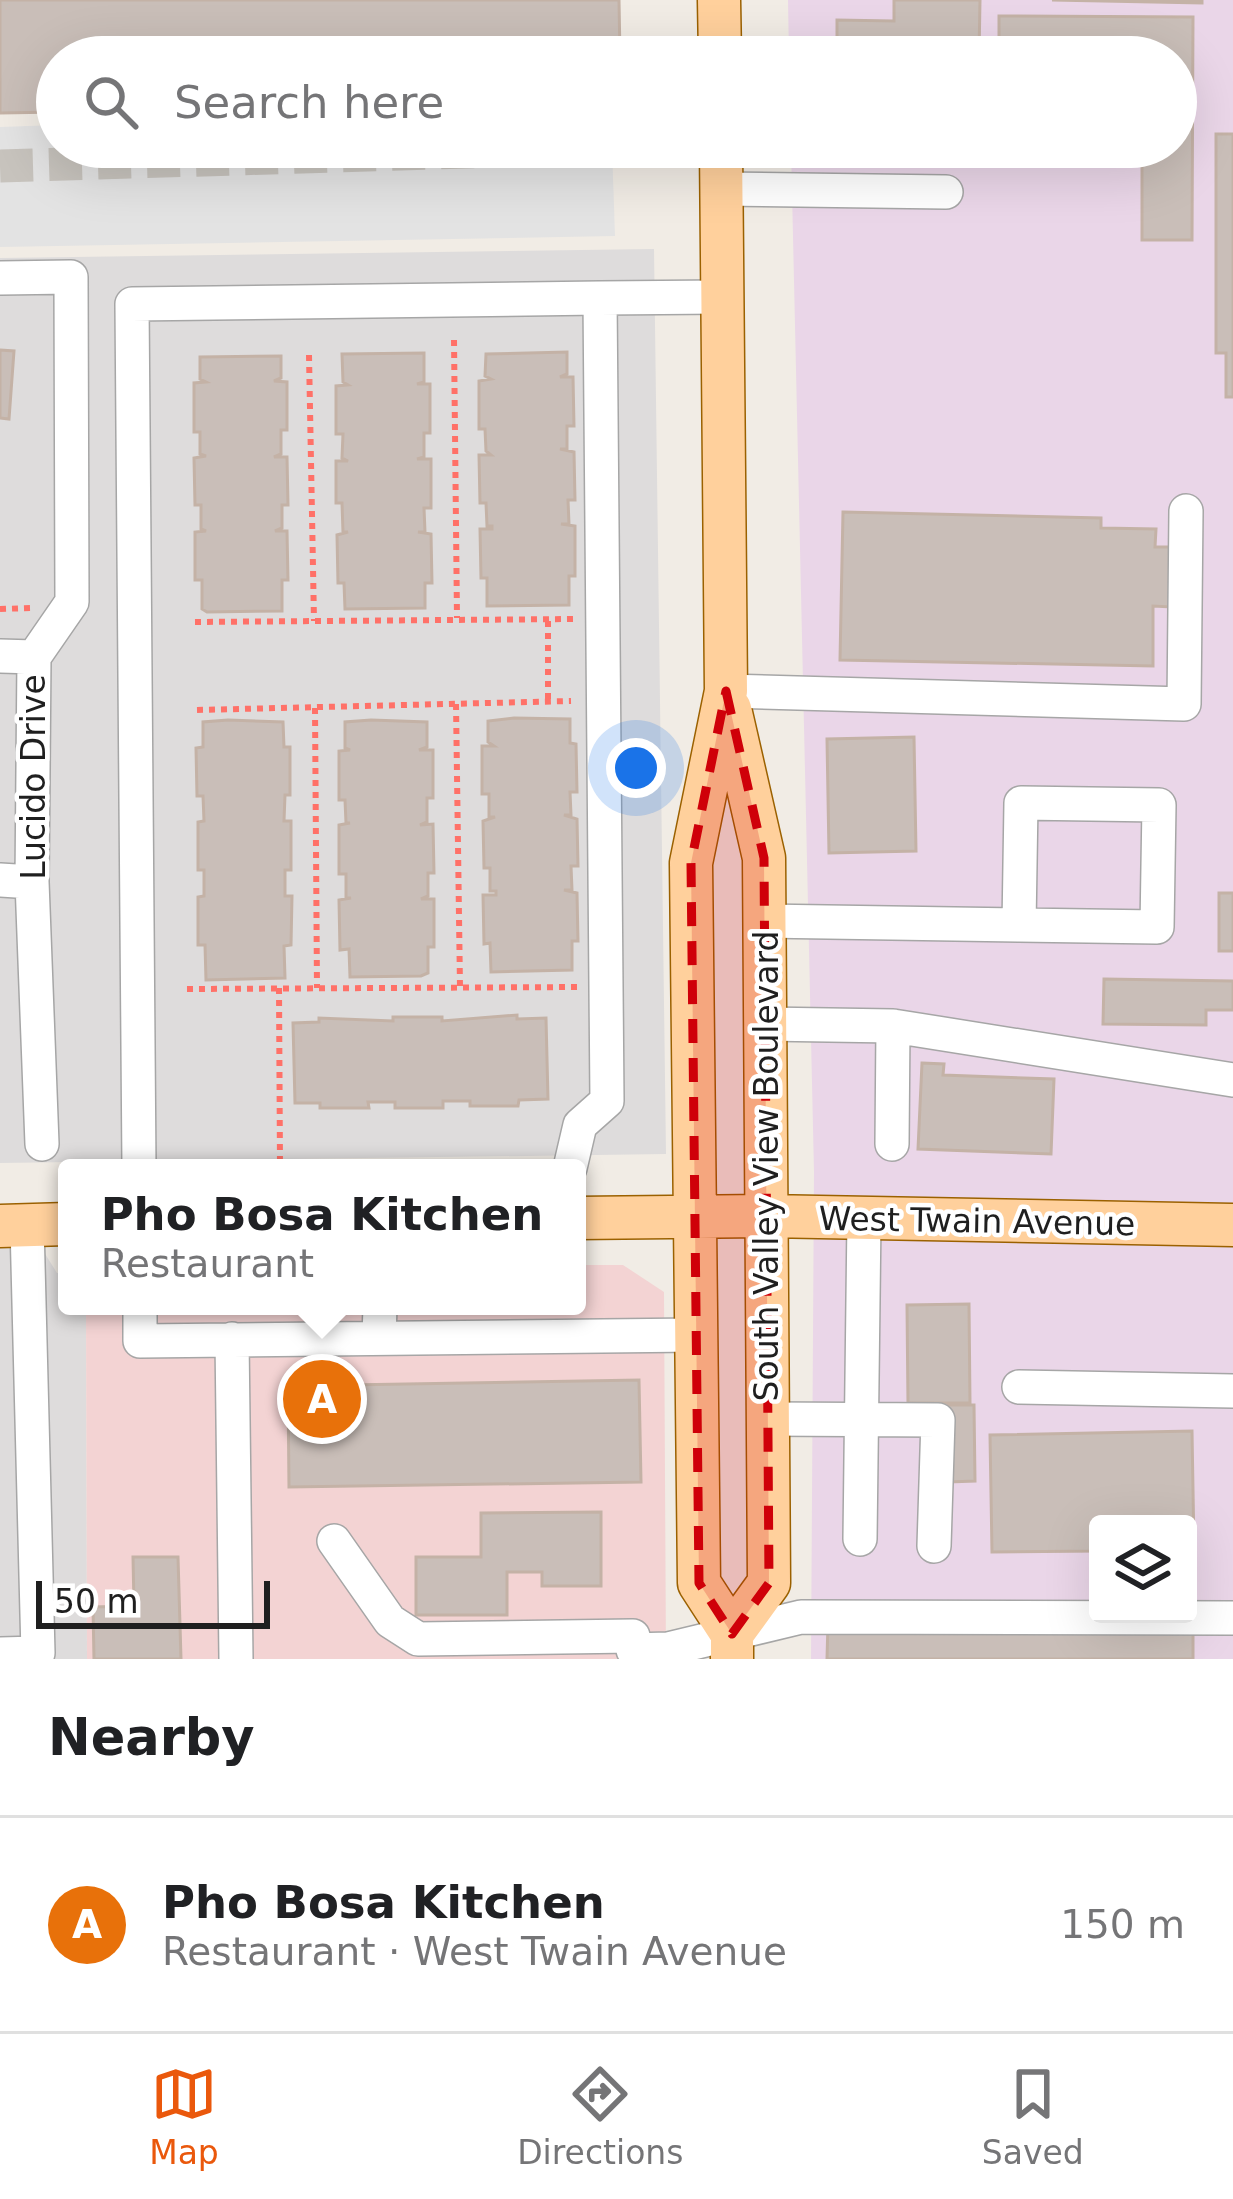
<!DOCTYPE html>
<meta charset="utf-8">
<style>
body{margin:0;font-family:"DejaVu Sans",sans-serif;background:#f2f2f2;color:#202124}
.controls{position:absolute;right:36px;bottom:36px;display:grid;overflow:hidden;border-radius:12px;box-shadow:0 12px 48px #0002}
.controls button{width:108px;height:108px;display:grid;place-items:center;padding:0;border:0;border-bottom:3px solid #e0e0e0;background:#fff;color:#202124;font:60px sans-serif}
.scale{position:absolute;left:36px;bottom:30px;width:234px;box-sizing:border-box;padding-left:12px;border:6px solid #1f1f1f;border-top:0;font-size:33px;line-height:42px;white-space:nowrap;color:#1f1f1f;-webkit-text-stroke:9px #fff;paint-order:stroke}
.you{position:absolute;left:636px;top:768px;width:42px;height:42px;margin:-30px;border:9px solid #fff;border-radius:50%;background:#1a73e8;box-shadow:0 0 0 18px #1a73e833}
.badge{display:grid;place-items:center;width:78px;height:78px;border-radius:50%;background:#ea580c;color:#fff;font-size:39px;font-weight:700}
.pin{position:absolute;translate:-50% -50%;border:6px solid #fff;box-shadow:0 3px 12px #0006}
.popup{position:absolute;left:58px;top:1159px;width:528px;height:156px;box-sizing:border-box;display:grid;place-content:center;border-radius:12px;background:#fff;filter:drop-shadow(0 3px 9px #0005);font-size:39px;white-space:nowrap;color:#757577}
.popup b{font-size:45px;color:#202124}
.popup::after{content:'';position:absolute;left:50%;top:100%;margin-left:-24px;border:24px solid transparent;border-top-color:#fff}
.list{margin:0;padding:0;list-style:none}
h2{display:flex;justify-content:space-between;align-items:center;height:156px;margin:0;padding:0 48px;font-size:51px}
h2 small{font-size:39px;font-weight:400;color:#757577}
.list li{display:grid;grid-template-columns:78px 1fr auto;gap:36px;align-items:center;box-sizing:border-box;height:216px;padding:0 48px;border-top:3px solid #e0e0e0}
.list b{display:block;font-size:45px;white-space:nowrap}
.list p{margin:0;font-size:39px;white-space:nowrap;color:#757577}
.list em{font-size:39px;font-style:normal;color:#757577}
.icon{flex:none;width:66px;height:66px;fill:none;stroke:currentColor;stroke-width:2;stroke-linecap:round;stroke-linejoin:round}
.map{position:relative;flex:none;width:1233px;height:1659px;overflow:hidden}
.search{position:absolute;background:#fff;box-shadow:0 12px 48px #0002;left:36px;right:36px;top:36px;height:132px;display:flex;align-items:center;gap:30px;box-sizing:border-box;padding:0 42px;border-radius:66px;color:#757577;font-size:45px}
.sheet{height:372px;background:#fff}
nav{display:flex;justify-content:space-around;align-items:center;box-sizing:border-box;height:168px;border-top:3px solid #e0e0e0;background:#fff;font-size:33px;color:#757577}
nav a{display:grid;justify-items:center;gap:6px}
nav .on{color:#ea580c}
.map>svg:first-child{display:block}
</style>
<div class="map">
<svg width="1233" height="1659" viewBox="0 0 1233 1659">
<rect width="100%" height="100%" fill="#f1ece5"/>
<path fill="#dedcdc" d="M 654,249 L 666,1154 L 0,1163 L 0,258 Z
M 0,1225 L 27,1225 L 57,1273 L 67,1273 L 67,1306 L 86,1306 L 87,1659 L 0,1659 Z"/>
<path fill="#f3d3d3" d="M 577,1265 L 623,1265 L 664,1292 L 666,1659 L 87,1659 L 86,1306 L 577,1306 Z"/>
<path fill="#ead6e8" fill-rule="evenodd" d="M 788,0 L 1233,0 L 1233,1659 L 811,1659 L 814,1172 L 791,147 L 1176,147 L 1176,57 L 789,57 ZM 1098,1524 L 1188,1524 L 1188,1614 L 1098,1614 Z"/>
<path fill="#e3e3e3" d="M 57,125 L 57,147 L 612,147 L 615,236 L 0,247 L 0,127 Z"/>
<path fill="#c9beb8" stroke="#c4b2a6" stroke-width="3" d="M 0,0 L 619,0 L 620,57 L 57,57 L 57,112 L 0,113 Z
M 894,0 L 980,0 L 979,57 L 837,57 L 837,20 L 894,21 Z
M 1052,0 L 1202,0 L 1202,3 Z
M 999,16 L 1193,17 L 1192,240 L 1142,240 L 1142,147 L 1176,147 L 1176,57 L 999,57 Z
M 1216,134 L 1233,134 L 1233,397 L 1226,397 L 1226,353 L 1216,353 Z
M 0,350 L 14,351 L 9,419 L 0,418 Z
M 567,352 L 567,374 L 560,377 L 573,377 L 574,426 L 567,426 L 567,449 L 560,449 L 574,452 L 575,500 L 568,500 L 569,524 L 561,524 L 575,526 L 575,576 L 569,576 L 569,605 L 487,606 L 487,578 L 481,578 L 480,529 L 492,529 L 492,526 L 487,526 L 486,503 L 480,503 L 479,455 L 491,455 L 486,451 L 485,429 L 479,429 L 479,381 L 491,379 L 485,376 L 486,354 Z
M 424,353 L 424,382 L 417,384 L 430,384 L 430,433 L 424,433 L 424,457 L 417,459 L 431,459 L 431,508 L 424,508 L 425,532 L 418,532 L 431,534 L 432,583 L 425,583 L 425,608 L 345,609 L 344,583 L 338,583 L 337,535 L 348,532 L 343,532 L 342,503 L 336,503 L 336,461 L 348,461 L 342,458 L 343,434 L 336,434 L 336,386 L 348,385 L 343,382 L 342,354 Z
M 281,356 L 281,378 L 274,381 L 287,382 L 287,430 L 281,430 L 281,454 L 274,457 L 287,457 L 288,505 L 282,505 L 282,528 L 275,531 L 287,531 L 288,580 L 282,580 L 282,611 L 207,612 L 202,609 L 202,580 L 195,580 L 195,532 L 206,531 L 201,529 L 201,505 L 195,505 L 194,458 L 206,456 L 200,454 L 200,432 L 194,432 L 194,383 L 206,382 L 200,379 L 200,357 Z
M 843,512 L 1101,518 L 1101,528 L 1156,529 L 1155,547 L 1172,547 L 1171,607 L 1153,606 L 1153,666 L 840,660 Z
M 514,718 L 570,719 L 570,743 L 576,744 L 577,792 L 570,792 L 571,815 L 564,815 L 577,819 L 578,866 L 571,866 L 572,890 L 564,890 L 577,893 L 578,941 L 572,941 L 572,970 L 491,972 L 490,943 L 484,944 L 483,895 L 496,895 L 496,891 L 490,891 L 490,868 L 484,868 L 483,821 L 495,817 L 489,817 L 489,794 L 482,794 L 482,746 L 494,746 L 488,742 L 488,721 Z
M 228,720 L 283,722 L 284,747 L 290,747 L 290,795 L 285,795 L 284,821 L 291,821 L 291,870 L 285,870 L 285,896 L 292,896 L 291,945 L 284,946 L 285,978 L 206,980 L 205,945 L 198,945 L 198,897 L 204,896 L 204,870 L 198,870 L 198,822 L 204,821 L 203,796 L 197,796 L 196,748 L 203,747 L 203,722 Z
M 371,720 L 427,722 L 427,747 L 419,750 L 433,750 L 433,798 L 427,798 L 427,822 L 420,825 L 433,824 L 434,873 L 428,873 L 428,896 L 421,899 L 434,899 L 434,947 L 428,947 L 428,973 L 421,976 L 350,977 L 349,949 L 340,950 L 339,900 L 351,898 L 346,898 L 346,874 L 339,874 L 339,825 L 350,823 L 346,823 L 345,800 L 339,800 L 339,751 L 350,750 L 345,748 L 345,722 Z
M 914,737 L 916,851 L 829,853 L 827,739 Z
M 1219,893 L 1233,893 L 1233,951 L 1219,951 Z
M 1104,979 L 1233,981 L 1233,1010 L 1206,1010 L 1206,1025 L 1103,1024 Z
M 517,1015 L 517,1019 L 546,1018 L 548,1099 L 519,1100 L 518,1106 L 470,1106 L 470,1101 L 443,1101 L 443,1108 L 395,1108 L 395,1102 L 368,1102 L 369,1108 L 320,1108 L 320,1103 L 295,1103 L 293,1023 L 319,1022 L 319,1018 L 393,1021 L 393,1017 L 442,1017 L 442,1021 Z
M 922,1063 L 944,1064 L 943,1075 L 1054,1079 L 1051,1154 L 918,1149 Z
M 969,1304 L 970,1403 L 908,1403 L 907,1305 Z
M 639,1380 L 641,1482 L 289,1487 L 288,1386 Z
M 948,1405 L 974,1405 L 975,1481 L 949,1482 Z
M 1192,1431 L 1194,1549 L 1188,1549 L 1188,1524 L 1098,1524 L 1098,1551 L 992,1552 L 990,1435 Z
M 601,1512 L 601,1586 L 542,1586 L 542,1572 L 507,1572 L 507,1615 L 416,1615 L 416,1557 L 481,1557 L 481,1513 Z
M 133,1557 L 178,1557 L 181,1659 L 94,1659 L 93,1607 L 134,1606 Z
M 828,1623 L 1193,1631 L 1193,1659 L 827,1659 Z"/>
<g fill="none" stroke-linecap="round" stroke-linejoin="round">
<path stroke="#c7c3bd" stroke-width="33" stroke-dasharray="33 16" stroke-linecap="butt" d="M 0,166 L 636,147"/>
<defs>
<path id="minor" d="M 721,189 L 946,192
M 0,278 L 71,277 L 72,602 L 34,657 L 32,882 L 42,1144
M 600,298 L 722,297
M 0,656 L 34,657
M 726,691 L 1184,704 L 1186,511
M 0,880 L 32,882
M 764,921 L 1019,925 L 1021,803 L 1159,805 L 1157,927 L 1019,925
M 765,1024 L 893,1026 L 892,1144
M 893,1026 L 1233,1080
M 139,1168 L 132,304 L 600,298 L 607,1101 L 580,1125 L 570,1168
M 140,1306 L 140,1341 L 697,1335
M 379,1338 L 380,1306
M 232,1339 L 236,1659
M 1019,1387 L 1233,1391
M 768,1419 L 938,1420 L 934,1546
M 860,1539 L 864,1219
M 334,1541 L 390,1621 L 418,1639 L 633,1636 L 633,1650 L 668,1649 L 801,1617 L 1233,1618
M 0,1654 L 38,1653 L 27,1225"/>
<path id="major" d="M 719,0 L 720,57
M 721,147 L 726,691 L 691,863 L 699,1583 L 732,1634 L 732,1659
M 730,709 L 764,858 L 769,1583 L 732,1634
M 577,1218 L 766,1216 L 1233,1225
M 0,1226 L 67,1224"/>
</defs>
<use href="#minor" stroke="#a6a6a6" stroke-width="36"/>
<use href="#major" stroke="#9b6100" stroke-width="45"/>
<path stroke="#ff7168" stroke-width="6" stroke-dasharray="6 6" stroke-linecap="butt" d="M 454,340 L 457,618
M 309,355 L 314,621
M 0,609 L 32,608
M 548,621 L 548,701
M 195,622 L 575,619
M 456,704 L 460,987
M 315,708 L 317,988
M 197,710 L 571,701
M 279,988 L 280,1167
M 187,989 L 578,987"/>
<use href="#minor" stroke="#fff" stroke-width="33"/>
<use href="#major" stroke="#ffd09c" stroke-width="42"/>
</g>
<path fill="#cf0009" fill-opacity="0.2" stroke="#cf0009" stroke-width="9" stroke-dasharray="24 15" stroke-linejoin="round" d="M 726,691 L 764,858 L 769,1583 L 732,1634 L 699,1583 L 691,863 Z"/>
<g text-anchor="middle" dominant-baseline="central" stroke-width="9" stroke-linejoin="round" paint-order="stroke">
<g font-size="33" fill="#1f1f1f" stroke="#fff">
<text transform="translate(33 777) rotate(-90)">Lucido Drive</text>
<text transform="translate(766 1166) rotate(-90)">South Valley View Boulevard</text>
<text transform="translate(977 1221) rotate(1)">West Twain Avenue</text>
</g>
</g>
</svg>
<div class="controls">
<button><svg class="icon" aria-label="layers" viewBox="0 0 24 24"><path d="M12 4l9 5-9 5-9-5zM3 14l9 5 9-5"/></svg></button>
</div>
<div class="scale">50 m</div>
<div class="you"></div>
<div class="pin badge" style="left:322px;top:1399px;background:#e8710a">A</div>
<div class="popup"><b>Pho Bosa Kitchen</b>Restaurant</div>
<div class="search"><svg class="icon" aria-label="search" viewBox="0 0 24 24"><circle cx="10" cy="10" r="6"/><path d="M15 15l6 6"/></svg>Search here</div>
</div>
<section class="sheet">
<h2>Nearby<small></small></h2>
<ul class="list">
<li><span class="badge" style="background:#e8710a">A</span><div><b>Pho Bosa Kitchen</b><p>Restaurant · West Twain Avenue</p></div><em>150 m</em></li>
</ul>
</section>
<nav>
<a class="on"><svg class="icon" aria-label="map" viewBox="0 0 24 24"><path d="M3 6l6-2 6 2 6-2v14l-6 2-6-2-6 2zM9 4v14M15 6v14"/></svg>Map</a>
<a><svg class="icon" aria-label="directions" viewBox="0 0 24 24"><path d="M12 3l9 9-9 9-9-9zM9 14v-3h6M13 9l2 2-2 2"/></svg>Directions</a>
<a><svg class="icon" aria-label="saved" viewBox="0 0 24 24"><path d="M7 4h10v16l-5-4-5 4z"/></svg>Saved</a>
</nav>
